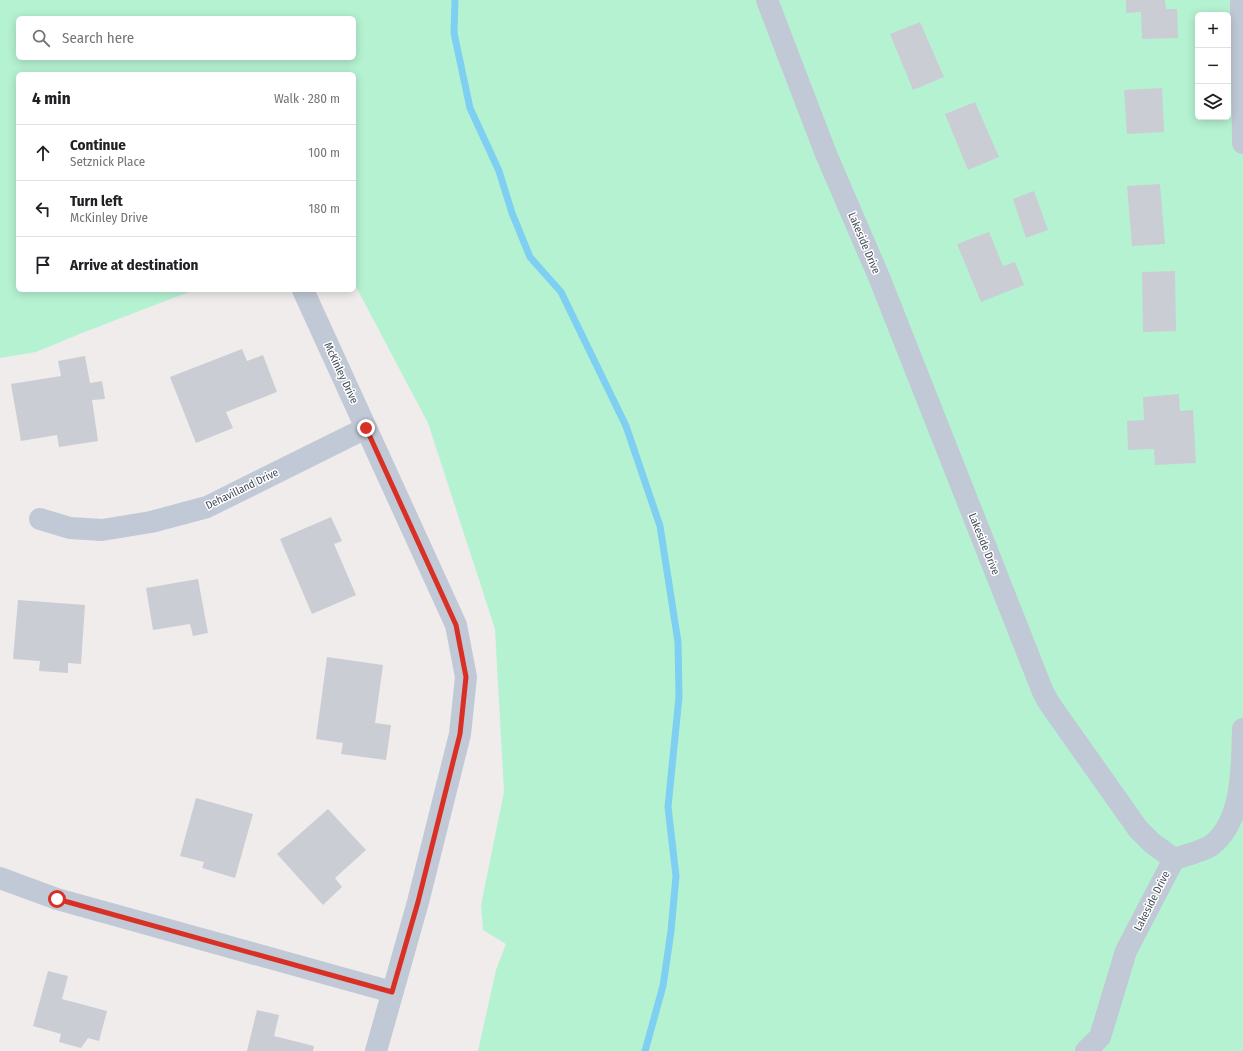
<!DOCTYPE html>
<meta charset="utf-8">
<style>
body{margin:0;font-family:"Fira Sans Condensed",sans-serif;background:#f6f6f6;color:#202124}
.controls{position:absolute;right:12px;top:12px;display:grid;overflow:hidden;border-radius:6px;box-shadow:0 2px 10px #0003}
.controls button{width:36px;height:36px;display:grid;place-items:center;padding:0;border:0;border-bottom:1px solid #e0e0e0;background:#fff;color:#202124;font:20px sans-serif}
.stop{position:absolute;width:12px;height:12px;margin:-9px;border:3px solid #d93025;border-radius:50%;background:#fff}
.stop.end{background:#d93025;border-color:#fff;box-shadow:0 1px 4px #0008}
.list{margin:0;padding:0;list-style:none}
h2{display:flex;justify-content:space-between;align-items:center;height:52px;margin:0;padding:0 16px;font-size:17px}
h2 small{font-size:13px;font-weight:400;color:#757577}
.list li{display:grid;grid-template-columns:26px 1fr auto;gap:12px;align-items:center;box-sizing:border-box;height:56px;padding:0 16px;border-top:1px solid #e0e0e0}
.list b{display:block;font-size:15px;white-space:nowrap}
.list p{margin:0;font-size:13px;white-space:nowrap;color:#757577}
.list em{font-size:13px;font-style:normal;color:#757577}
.icon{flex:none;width:22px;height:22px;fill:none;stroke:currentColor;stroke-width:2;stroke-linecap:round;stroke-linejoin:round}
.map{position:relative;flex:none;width:1243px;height:1051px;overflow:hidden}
.search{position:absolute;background:#fff;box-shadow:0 2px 10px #0003;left:16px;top:16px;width:340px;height:44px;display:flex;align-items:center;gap:10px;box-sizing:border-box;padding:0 14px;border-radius:6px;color:#757577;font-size:15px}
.panel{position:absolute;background:#fff;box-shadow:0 2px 10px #0003;left:16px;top:72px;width:340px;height:220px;border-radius:6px}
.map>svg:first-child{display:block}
</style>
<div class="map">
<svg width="1243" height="1051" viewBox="0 0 1243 1051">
<rect width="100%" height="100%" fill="#efeceb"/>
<path fill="#b5f2d2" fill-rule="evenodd" d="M 0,0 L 1243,0 L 1243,1051 L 478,1051 L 496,970 L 506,944 L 483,930 L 481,905 L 504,792 L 495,629 L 428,423 L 354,283 L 354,74 L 18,74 L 18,290 L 194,290 L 82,333 L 36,352 L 0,358 ZM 1198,15 L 1228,15 L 1228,117 L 1198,117 ZM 18,18 L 354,18 L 354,58 L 18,58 Z"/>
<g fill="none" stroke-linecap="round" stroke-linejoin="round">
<path stroke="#7ecff2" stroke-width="7" d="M 455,0 L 454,33 L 470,108 L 499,171 L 512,213 L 530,257 L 561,292 L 626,426 L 660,526 L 678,642 L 679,697 L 668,807 L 676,876 L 671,931 L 663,986 L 645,1051"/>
</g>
<path fill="#cacdd4" d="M 1126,0 L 1165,0 L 1166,9 L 1177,9 L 1178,38 L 1142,39 L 1141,12 L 1126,13 Z
M 920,22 L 944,77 L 913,90 L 890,34 Z
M 1162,88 L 1164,132 L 1127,134 L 1124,90 Z
M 975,102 L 999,157 L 968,170 L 945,114 Z
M 1160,184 L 1165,244 L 1132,246 L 1127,186 Z
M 1034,191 L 1048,230 L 1026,238 L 1013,199 Z
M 989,232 L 1003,266 L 1015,262 L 1024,285 L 981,302 L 957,244 Z
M 1175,271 L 1176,331 L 1143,332 L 1142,272 Z
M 242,349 L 247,361 L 263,355 L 277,392 L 226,412 L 233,428 L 196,443 L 170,377 Z
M 85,356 L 90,383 L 102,381 L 105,399 L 92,400 L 98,441 L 59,447 L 57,435 L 21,441 L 11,384 L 61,376 L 58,361 Z
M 1179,394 L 1180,411 L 1193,410 L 1196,463 L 1155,465 L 1154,449 L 1128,450 L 1127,421 L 1144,420 L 1143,397 Z
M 331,517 L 342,541 L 334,544 L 356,595 L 312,614 L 280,539 Z
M 198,579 L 208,633 L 193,636 L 190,624 L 153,630 L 146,588 Z
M 18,600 L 85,605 L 81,664 L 68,663 L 68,673 L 39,671 L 40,661 L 13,659 Z
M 327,657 L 383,665 L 375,723 L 391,725 L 386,760 L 341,754 L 343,743 L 316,739 Z
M 196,798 L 253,814 L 235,878 L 202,868 L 204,862 L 180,856 Z
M 328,809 L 366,850 L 335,878 L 342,887 L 323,905 L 277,854 Z
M 48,971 L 68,976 L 62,999 L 107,1011 L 99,1041 L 88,1038 L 81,1048 L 59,1042 L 61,1034 L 33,1026 Z
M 257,1010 L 279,1015 L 274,1036 L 314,1046 L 313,1051 L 247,1051 Z"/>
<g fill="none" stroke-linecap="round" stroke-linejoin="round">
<path stroke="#c0c9d5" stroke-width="22" d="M 767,0 L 826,154 L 879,277 L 1043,692 L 1049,703 L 1138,829 L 1152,843 L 1174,859 L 1126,951 L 1100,1037 L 1086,1051
M 1241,0 L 1243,143
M 303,290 L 456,625 L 466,677 L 460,734 L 418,902 L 376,1051
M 40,519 L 70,528 L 102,530 L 151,522 L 207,507 L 366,428
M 1174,859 C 1184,856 1203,851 1212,845 C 1243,820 1242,768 1243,729
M 0,878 L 57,899 L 392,992"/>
</g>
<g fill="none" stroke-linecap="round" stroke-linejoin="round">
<path stroke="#d93025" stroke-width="5" d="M 57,899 L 392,992 L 418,902 L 460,734 L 466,677 L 456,625 L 366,428"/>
</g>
<g text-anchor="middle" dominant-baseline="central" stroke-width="3" stroke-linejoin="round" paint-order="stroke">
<g font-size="11" fill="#434d5a" stroke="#fff">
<text transform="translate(864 243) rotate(67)">Lakeside Drive</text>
<text transform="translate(341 373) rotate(65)">McKinley Drive</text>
<text transform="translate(242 489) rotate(-26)">Dehavilland Drive</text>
<text transform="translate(984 544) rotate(68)">Lakeside Drive</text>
<text transform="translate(1152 901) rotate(-63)">Lakeside Drive</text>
</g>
</g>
</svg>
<div class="controls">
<button>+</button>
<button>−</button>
<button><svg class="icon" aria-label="layers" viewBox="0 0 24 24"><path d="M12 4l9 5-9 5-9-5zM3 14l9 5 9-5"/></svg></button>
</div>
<div class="stop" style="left:57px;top:899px"></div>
<div class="stop end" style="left:366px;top:428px"></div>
<div class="search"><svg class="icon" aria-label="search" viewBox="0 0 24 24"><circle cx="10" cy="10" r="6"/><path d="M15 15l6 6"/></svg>Search here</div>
<section class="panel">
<h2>4 min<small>Walk · 280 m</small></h2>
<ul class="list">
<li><svg class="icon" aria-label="ahead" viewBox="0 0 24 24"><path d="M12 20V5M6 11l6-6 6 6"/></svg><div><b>Continue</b><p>Setznick Place</p></div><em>100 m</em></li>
<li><svg class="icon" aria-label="left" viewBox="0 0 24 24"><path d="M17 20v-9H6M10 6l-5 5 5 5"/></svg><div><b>Turn left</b><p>McKinley Drive</p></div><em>180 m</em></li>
<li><svg class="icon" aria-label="arrive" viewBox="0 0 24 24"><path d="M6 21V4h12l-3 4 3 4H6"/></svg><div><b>Arrive at destination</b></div></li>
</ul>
</section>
</div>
